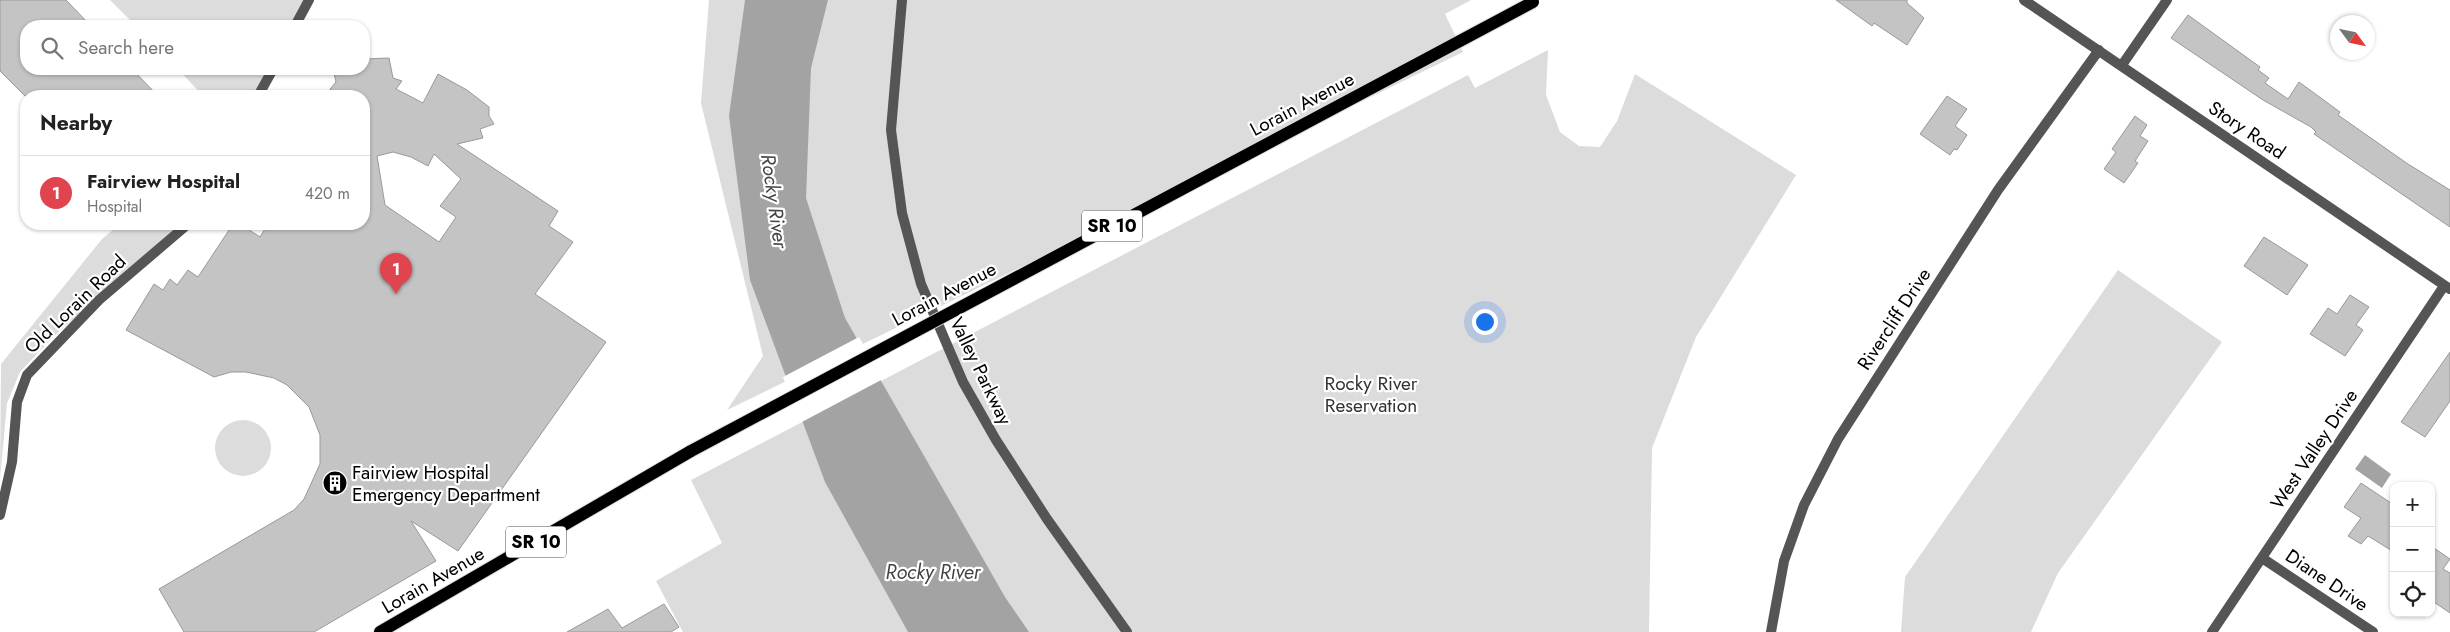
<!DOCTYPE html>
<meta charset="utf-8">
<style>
body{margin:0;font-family:Jost,sans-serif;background:#f2f2f2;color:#222}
.controls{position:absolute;right:15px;bottom:15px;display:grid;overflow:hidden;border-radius:10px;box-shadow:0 1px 4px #0004}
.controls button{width:45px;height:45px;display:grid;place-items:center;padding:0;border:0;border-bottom:1px solid #e0e0e0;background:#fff;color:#222;font:25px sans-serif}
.compass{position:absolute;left:2330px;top:15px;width:45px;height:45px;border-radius:50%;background:#fff;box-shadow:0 1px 4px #0004;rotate:123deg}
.you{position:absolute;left:1484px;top:321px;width:18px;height:18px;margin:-12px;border:4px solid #fff;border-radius:50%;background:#1a73e8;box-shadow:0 0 0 8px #1a73e833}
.badge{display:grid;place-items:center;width:32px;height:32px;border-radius:50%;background:#2563eb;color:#fff;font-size:16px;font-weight:700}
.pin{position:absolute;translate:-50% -41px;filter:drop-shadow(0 1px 2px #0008)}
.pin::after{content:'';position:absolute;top:26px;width:18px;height:15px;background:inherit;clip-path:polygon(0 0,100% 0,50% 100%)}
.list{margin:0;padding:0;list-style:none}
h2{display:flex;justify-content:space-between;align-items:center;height:65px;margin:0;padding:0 20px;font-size:21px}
h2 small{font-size:16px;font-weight:400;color:#767676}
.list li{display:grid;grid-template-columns:32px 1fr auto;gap:15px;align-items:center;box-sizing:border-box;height:75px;padding:0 20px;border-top:1px solid #e0e0e0}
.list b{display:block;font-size:19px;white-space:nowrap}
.list p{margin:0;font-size:16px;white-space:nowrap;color:#767676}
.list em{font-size:16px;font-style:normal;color:#767676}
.icon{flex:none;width:28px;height:28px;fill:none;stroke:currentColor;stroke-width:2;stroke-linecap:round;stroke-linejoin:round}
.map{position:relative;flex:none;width:2450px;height:632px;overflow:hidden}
.search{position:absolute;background:#fff;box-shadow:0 1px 4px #0004;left:20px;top:20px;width:350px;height:55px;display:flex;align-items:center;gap:12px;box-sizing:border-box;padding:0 18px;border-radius:20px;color:#767676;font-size:19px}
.panel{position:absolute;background:#fff;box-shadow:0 1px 4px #0004;left:20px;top:90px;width:350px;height:140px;border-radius:20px}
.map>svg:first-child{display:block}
</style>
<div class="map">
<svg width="2450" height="632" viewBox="0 0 2450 632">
<rect width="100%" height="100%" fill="#fff"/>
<path fill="#dcdcdc" d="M 110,0 L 306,0 L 294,26 L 136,26 Z
M 709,0 L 1471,0 L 1445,14 L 1463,52 L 727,410 L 763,356 L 701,103 Z
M 1548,50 L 1546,95 L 1560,132 L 1579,146 L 1600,147 L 1617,121 L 1635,74 L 1796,175 L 1696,337 L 1652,448 L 1649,632 L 683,632 L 656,581 L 722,543 L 691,480 L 1468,75 L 1475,88 Z
M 178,69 L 275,69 L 262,96 L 203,96 Z
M 120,224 L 189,224 L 137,264 L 53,337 L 20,372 L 7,403 L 0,479 L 1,364 L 102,239 Z
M 2118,270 L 2222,342 L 2058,573 L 2031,632 L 1901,632 L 1905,577 Z
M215 448a28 28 0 1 1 56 0a28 28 0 1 1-56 0Z"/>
<path fill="#a3a3a3" d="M 745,0 L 828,0 L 811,68 L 806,198 L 845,318 L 1005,597 L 1029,632 L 908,632 L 825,482 L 750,280 L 729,116 Z
M 2365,455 L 2391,474 L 2382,488 L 2355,469 Z"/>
<path fill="#fff" d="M 859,337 L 883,379 L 800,423 L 783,377 Z"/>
<path fill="#c4c4c4" stroke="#999" fill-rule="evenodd" d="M 0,0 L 66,0 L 91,26 L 26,26 L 26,69 L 132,69 L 158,96 L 25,96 L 0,71 Z
M 1836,0 L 1907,0 L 1907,3 L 1924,18 L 1907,45 L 1874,23 L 1872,26 Z
M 2188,15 L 2260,67 L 2258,70 L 2269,78 L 2265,83 L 2288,99 L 2299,82 L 2340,112 L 2338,115 L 2408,164 L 2450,190 L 2450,227 L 2314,134 L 2316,132 L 2311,127 L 2263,100 L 2171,38 Z
M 389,58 L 393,78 L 402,81 L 396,89 L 423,103 L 438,74 L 467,90 L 489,107 L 489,116 L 494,124 L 480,129 L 483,138 L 457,144 L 558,211 L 549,226 L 573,242 L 535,294 L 606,342 L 458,551 L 411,521 L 436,561 L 314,632 L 184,632 L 159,589 L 294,510 L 304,499 L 320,464 L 320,435 L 309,407 L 287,385 L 274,378 L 246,372 L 231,372 L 214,377 L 126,330 L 154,284 L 163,290 L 170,279 L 177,285 L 188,270 L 198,277 L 233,224 L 240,224 L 260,237 L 268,224 L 364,224 L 364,96 L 341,96 L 330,89 L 336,82 L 333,69 L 364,69 L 364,59 ZM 393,152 L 411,157 L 428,166 L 434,154 L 461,179 L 440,206 L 456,217 L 439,242 L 385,205 L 377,156 Z
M 1947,96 L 1967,109 L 1955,126 L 1967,135 L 1957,150 L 1954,149 L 1950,155 L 1920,134 Z
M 2135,116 L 2147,125 L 2140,136 L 2148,141 L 2135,161 L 2138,163 L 2124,183 L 2104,169 L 2116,152 L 2112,149 Z
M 2264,237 L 2308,265 L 2287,295 L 2244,266 Z
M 2350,295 L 2369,307 L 2356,325 L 2363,330 L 2345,356 L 2310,334 L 2328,308 L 2337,314 Z
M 2450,352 L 2450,401 L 2425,437 L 2401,422 Z
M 2361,483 L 2394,505 L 2394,552 L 2368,536 L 2361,544 L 2348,536 L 2361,518 L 2344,507 Z
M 2431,546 L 2450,559 L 2443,569 L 2450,573 L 2450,613 L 2431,600 Z
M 664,604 L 679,627 L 671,632 L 567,632 L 608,609 L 622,628 Z"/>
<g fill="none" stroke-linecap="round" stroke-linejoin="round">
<defs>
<path id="primary" d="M 380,632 L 691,451"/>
</defs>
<use href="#primary" stroke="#dbdbdb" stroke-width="14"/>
<path stroke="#555" stroke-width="10" d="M 2122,65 L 2167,0
M 2262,558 L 2373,632
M 1771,632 L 1784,561 L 1804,505 L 1838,439 L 1998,190 L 2099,50
M 2212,632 L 2444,286"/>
<path stroke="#555" stroke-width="10" d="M 902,0 L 891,130 L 902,213 L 921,284 L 963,382 L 996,440 L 1047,519 L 1127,632
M 2024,0 L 2450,289
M 295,26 L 309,0
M 258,96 L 273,69
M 0,515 L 12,462 L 17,402 L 27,375 L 99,300 L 188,224"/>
<use href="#primary" stroke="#000" stroke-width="12"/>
<defs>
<path id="primary-bridge" d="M 691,451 L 1533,2"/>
</defs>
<use href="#primary-bridge" stroke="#dbdbdb" stroke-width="14" stroke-linecap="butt"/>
<use href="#primary-bridge" stroke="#000" stroke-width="12"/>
</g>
<defs>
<symbol id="building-disc" viewBox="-11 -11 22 22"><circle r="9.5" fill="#000" stroke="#fff"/><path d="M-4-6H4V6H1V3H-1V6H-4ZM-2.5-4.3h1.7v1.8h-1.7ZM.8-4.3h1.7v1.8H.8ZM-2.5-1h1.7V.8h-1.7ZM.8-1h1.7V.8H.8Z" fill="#fff"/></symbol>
</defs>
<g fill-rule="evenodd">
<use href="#building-disc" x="321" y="469" width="28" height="28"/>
</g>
<g text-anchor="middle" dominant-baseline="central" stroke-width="4.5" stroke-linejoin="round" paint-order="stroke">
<g fill="#fff" stroke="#4c4c4c" stroke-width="1">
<rect x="1082" y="210.5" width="60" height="31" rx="4"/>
<rect x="506" y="526.5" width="60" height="31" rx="4"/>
</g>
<g font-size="18" font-weight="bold" fill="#000">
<text x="1112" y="226">SR 10</text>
<text x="536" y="542">SR 10</text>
</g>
<g font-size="19" fill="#000" stroke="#fff">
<text transform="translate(1302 104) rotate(-28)">Lorain Avenue</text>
<text transform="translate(2247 130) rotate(34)">Story Road</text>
<text transform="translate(944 294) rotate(-28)">Lorain Avenue</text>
<text transform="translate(75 304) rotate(-44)">Old Lorain Road</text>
<text transform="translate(1894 319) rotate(-57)">Rivercliff Drive</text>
<text transform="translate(981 371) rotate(64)">Valley Parkway</text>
<text transform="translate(2314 449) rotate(-56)">West Valley Drive</text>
<text transform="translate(433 580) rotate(-30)">Lorain Avenue</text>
<text transform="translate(2327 580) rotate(34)">Diane Drive</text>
</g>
<g font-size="19" fill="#333" stroke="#fff">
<text x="1371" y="383">Rocky River<tspan x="1371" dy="22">Reservation</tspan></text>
</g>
<g font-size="19" fill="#000" stroke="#fff" text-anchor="start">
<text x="352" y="472">Fairview Hospital<tspan x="352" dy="22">Emergency Department</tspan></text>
</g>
<g font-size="20" font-style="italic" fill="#444" stroke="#fff">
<text transform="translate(774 201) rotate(82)">Rocky River</text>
<text x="933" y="572">Rocky River</text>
</g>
</g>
</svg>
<div class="controls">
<button>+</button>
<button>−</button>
<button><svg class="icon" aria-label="locate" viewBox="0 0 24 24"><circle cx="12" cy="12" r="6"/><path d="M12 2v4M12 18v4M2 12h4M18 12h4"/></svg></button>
</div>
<svg class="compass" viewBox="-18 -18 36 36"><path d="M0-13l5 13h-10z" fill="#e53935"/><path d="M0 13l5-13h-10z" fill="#767676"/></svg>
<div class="you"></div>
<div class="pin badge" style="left:396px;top:294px;background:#e0444e">1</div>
<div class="search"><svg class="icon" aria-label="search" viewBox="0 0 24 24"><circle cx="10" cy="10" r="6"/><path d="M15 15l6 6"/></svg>Search here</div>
<section class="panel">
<h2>Nearby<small></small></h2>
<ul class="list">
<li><span class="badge" style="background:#e0444e">1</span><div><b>Fairview Hospital</b><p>Hospital</p></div><em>420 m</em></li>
</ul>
</section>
</div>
